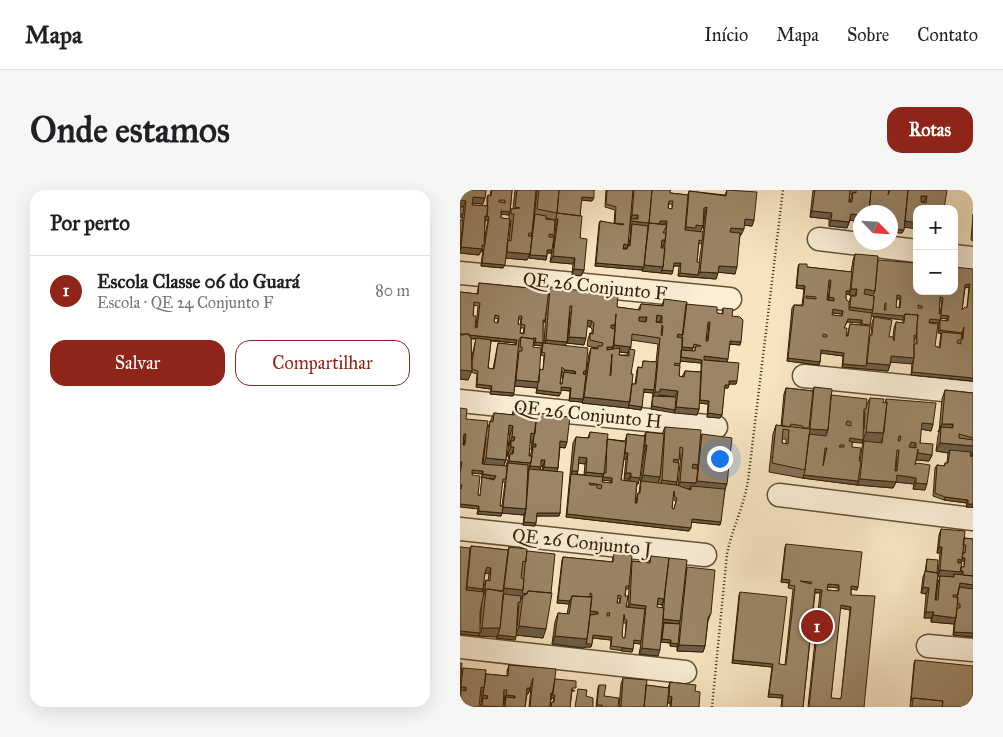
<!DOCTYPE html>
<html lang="pt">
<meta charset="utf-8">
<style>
body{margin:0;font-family:"IM FELL Great Primer",serif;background:#f6f6f6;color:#202124}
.controls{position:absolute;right:15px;top:15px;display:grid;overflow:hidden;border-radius:10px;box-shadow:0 5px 20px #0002}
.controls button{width:45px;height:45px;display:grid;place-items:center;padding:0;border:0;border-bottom:1px solid #e0e0e0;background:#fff;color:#202124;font:25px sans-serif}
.compass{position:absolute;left:393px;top:15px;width:45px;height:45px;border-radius:50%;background:#fff;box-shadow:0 5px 20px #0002;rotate:115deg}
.you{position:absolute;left:259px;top:268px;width:18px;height:18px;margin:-12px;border:4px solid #fff;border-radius:50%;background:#1a73e8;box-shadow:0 0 0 8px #1a73e833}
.badge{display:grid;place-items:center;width:32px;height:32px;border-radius:50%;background:#8f2418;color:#fff;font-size:16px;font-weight:700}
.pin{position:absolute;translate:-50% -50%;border:2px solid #fff;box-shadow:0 1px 5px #0006}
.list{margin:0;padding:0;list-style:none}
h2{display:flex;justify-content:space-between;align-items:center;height:65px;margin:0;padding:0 20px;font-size:21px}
h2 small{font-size:16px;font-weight:400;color:#757577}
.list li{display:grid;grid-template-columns:32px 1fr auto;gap:15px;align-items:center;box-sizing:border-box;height:70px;padding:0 20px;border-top:1px solid #e0e0e0}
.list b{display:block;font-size:19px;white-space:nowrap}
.list p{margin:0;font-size:16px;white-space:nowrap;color:#757577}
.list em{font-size:16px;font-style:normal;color:#757577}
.actions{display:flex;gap:10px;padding:15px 20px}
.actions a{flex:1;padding:11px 0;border:1px solid #8f2418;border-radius:15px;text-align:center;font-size:18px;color:#8f2418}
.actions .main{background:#8f2418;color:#fff}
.map{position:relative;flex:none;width:513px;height:517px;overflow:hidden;border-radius:15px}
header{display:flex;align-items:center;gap:30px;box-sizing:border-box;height:70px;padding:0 25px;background:#fff;border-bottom:1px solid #e0e0e0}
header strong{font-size:24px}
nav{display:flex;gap:28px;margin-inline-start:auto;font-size:18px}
.intro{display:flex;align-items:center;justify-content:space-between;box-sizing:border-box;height:120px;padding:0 30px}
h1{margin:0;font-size:35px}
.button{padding:12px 22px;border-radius:15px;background:#8f2418;color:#fff;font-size:18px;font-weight:700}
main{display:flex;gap:30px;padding:0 30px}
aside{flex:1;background:#fff;border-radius:15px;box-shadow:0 5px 20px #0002}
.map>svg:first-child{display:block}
</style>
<header>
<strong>Mapa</strong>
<nav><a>Início</a><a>Mapa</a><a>Sobre</a><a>Contato</a></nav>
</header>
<div class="intro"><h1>Onde estamos</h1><a class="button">Rotas</a></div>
<main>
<aside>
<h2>Por perto<small></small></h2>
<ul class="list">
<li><span class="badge">1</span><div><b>Escola Classe 06 do Guará</b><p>Escola · QE 24 Conjunto F</p></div><em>80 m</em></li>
</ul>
<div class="actions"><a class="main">Salvar</a><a>Compartilhar</a></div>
</aside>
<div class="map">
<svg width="513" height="517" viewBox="0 0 513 517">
<rect width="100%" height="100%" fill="#f7e5c2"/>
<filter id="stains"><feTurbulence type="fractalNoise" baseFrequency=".004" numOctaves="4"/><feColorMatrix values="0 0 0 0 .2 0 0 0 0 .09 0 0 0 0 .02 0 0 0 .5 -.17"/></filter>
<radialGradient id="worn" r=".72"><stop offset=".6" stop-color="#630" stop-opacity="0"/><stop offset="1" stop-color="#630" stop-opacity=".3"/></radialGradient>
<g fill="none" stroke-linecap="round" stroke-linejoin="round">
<defs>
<path id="minor" d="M 359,49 L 457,61
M 494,66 L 513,68
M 0,83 L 270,109
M 344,186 L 513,203
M 0,211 L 256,237
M 319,305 L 513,329
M 0,339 L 245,365
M 468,456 L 513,460
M 0,457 L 225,482"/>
</defs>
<use href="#minor" stroke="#685033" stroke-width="25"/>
<path stroke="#381e03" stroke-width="2.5" stroke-dasharray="1 2.5" stroke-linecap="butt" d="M 252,517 L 267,364 C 272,339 284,316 288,291 L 323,0"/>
<use href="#minor" stroke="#faeed7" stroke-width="22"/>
</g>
<path fill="#857258" stroke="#381e03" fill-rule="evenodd" d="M 0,0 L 23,14 L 12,13 L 12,15 L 27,16 L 27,8 L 28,5 L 30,6 L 31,0 L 52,0 L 50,22 L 51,19 L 53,19 L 55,0 L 134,0 L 132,11 L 121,10 L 120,26 L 120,48 L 124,80 L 121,86 L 112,85 L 113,74 L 90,72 L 92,61 L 91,63 L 87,63 L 86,70 L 69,68 L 70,64 L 67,70 L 45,68 L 43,78 L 21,76 L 23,59 L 22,62 L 21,61 L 19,65 L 0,63 L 0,30 L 2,31 L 2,28 ZM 76,1 L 77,1 L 70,64 L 71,46 L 72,43 ZM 41,24 L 49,25 L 49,29 L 41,28 ZM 86,28 L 94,30 L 86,29 ZM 26,30 L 28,30 L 24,51 L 25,32 ZM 50,30 L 51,30 L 49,50 L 48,50 L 47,53 ZM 95,35 L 96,36 L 93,58 L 93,47 Z
M 146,0 L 210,0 L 210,3 L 228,5 L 229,1 L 265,5 L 267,0 L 294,30 L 292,36 L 284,35 L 281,45 L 280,45 L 275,84 L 258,82 L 256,89 L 218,86 L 219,76 L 213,76 L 212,84 L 182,81 L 182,80 L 135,76 L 139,34 L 140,31 L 154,34 L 155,20 L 145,17 ZM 209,14 L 212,14 L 212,19 L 208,18 ZM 245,23 L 243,42 L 240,42 L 243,36 L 244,24 ZM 169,38 L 171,38 L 169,56 L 168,56 L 166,59 L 163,59 L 163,58 L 167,58 L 168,55 ZM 242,52 L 239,73 L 237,72 L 239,53 L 241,54 Z
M 353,0 L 487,0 L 444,38 L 442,43 L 430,42 L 430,22 L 400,22 L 400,32 L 390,30 L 387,38 L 369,36 L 369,29 L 350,27 ZM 390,4 L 392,4 L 390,12 L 389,12 Z
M 513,24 L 513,51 L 511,50 Z
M 395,64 L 418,70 L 460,102 L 462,102 L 461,101 L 494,101 L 513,79 L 513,191 L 451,185 L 452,173 L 431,172 L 428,181 L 382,177 L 383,166 L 361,163 L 360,172 L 359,175 L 327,171 L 332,118 L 334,115 L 342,115 L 344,99 L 336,98 L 338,77 L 339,74 L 347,77 L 391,82 L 393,70 ZM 368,93 L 370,93 L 368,110 L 367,110 ZM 509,97 L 507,118 L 502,120 L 505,98 ZM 386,104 L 395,106 L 391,106 L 389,112 L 386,109 ZM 437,109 L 440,109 L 439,118 L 436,117 ZM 480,111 L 482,111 L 480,124 L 479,124 ZM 372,123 L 382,124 L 382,126 L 372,125 ZM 411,126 L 443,130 L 443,133 L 436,132 L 434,138 L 433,147 L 429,147 L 414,127 L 412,133 L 411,145 L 409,148 ZM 481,128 L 487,129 L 487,131 L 480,130 ZM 387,132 L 401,133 L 401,135 L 390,134 L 387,146 L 386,146 L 384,138 ZM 469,132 L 479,133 L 478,143 L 481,144 L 479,158 L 475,156 ZM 503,140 L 502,149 L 501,149 L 502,144 ZM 456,146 L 456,154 L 454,155 L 454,151 Z
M 19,93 L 89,100 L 90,97 L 157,117 L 178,120 L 181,114 L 202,116 L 204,109 L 226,114 L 257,123 L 262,124 L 263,118 L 272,126 L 280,155 L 270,154 L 267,172 L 276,194 L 269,194 L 268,198 L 264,198 L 262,225 L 260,228 L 247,227 L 248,214 L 239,213 L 239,219 L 237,225 L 191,219 L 193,203 L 183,202 L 182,217 L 181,220 L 168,218 L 122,213 L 122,212 L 109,211 L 110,201 L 101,200 L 99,206 L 76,203 L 77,197 L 77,198 L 55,196 L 53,206 L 30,204 L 31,199 L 16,197 L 17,184 L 11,182 L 8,190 L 0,189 L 0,102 L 17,104 ZM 14,115 L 18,116 L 16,137 L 15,137 L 13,126 ZM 86,121 L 84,153 L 83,153 L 83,133 L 84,133 L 85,130 ZM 110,122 L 107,153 L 124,155 L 127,136 L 130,137 L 132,139 L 132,143 L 130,143 L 128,149 L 127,156 L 137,158 L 131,158 L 129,164 L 124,197 L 123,184 L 125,184 L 126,181 L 105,155 L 107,152 ZM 35,128 L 38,129 L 37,133 L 34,132 ZM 59,129 L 61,129 L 60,135 L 58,134 ZM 247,135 L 249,135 L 247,151 L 246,151 ZM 61,138 L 64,138 L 63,143 L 60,143 ZM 11,149 L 16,149 L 11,170 ZM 171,150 L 198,154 L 196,172 L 183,171 L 182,178 L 178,177 L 177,180 L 175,194 L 172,194 L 171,184 L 170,159 ZM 31,151 L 56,153 L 55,155 L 38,153 L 33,179 L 28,178 ZM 73,151 L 75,151 L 74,155 L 82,156 L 81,165 L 84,166 L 83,180 L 80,180 L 73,157 ZM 233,157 L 235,158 L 235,161 L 232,161 ZM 159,162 L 168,163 L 167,165 L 159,165 ZM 220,171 L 241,173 L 241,182 L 225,181 L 222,187 L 219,186 ZM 102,181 L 103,183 L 102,194 L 100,194 ZM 199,205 L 215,207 L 198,207 Z
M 354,197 L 371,205 L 406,216 L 410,208 L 423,213 L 425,213 L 426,209 L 473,234 L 471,241 L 461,239 L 460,253 L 472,265 L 469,271 L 456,270 L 455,275 L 465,300 L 453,299 L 454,294 L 436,292 L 433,298 L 397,295 L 342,288 L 309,282 L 313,244 L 316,235 L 321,236 L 324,204 L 326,198 L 353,201 ZM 404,222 L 405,222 L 404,239 ZM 322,249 L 326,249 L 326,254 L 322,253 ZM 392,252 L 403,253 L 402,257 L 400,271 L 399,271 L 392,257 ZM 436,266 L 437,266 L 436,281 L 435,281 Z
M 485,200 L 513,203 L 513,317 L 506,317 L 507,313 L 484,310 L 473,306 L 475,278 L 477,275 L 484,276 L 485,273 L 487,273 L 488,263 L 476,261 L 478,246 L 479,242 L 482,209 Z
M 54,218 L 77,223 L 107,252 L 105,258 L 100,257 L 98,278 L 97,281 L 100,323 L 99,326 L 77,326 L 75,336 L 63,335 L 64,325 L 42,323 L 41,326 L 17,324 L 18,319 L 0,298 L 0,278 L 6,229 L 27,239 L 34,223 L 52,225 ZM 48,244 L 50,244 L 48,256 L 49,256 L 48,260 L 47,266 L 49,266 L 46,276 L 44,276 L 46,270 ZM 4,247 L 5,248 L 4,255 L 3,255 ZM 26,248 L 23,274 L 22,274 ZM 70,252 L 72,253 L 71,260 L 72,260 L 70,266 L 69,266 ZM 81,276 L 83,276 L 82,280 L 80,280 ZM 12,283 L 22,284 L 22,288 L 20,306 L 18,305 L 12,285 ZM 42,292 L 45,292 L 42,316 L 40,316 Z
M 205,237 L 241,248 L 242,244 L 265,299 L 260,335 L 231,332 L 229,341 L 106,327 L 113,253 L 116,247 L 128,248 L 130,242 L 147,249 L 165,251 L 167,244 L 184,246 L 186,242 L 202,244 ZM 183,264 L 184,264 L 179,303 L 178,303 L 177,306 L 176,313 L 175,313 L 177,294 L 178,294 ZM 220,264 L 221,264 L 218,295 L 216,295 L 217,292 L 218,273 ZM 164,269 L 166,269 L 164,289 L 169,289 L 169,291 L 161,290 ZM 119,273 L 125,274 L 124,285 L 117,284 ZM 142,290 L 151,291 L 151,293 L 142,292 ZM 213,307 L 214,310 L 216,311 L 214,319 L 212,318 Z
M 481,339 L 504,348 L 513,349 L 513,447 L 493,445 L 494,434 L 471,432 L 471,428 L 464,428 L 466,404 L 461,403 L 463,387 L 465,382 L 467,369 L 477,383 L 478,383 L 480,363 L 477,363 L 479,345 ZM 501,371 L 504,371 L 504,377 L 501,377 ZM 478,386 L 480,387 L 478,392 L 476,410 L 475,410 Z
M 326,354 L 398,397 L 397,400 L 391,399 L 391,405 L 404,517 L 348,517 L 360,403 L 355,403 L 343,517 L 321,517 L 322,508 L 308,507 L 312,477 L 272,473 L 279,405 L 280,402 L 319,474 L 325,475 L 333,399 L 328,398 L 329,393 L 321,392 L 325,357 ZM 368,397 L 378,398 L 378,401 L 367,400 ZM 380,418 L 390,420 L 381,509 L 371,508 Z
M 11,356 L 48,360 L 49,357 L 67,361 L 83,448 L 56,445 L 55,450 L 36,448 L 37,447 L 19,446 L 0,444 L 0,357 L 10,359 ZM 25,383 L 29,384 L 28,391 L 26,390 L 24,396 L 23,402 L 22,402 L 23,399 ZM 22,410 L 20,434 L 20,422 ZM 59,415 L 57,436 L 58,416 Z
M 154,363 L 171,374 L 172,371 L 189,373 L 191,366 L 226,380 L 227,377 L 251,423 L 248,431 L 245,456 L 243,462 L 217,461 L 217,456 L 210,456 L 210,453 L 201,452 L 203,436 L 204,433 L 209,433 L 202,432 L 198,466 L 179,464 L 181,454 L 174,453 L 172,462 L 150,459 L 151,450 L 133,448 L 131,457 L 125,457 L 124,458 L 92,454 L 95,432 L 98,423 L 107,424 L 109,414 L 97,413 L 102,370 L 103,367 L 152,372 ZM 169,395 L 168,417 L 166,417 L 165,406 L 166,399 L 168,399 ZM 158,408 L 160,409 L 159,413 L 157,413 ZM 203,411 L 202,418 L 197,417 L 197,414 L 202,415 ZM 163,430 L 164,433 L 166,433 L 165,448 L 163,448 L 162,445 Z
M 455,470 L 513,517 L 450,517 L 454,473 Z
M 0,473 L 1,484 L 3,478 L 26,484 L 47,486 L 47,481 L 49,475 L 95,489 L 115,501 L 112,501 L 110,517 L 91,517 L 92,512 L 93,512 L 94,508 L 91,508 L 90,517 L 69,517 L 71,497 L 68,504 L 67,504 L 65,517 L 44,517 L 45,511 L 44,511 L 45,506 L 44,506 L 43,517 L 20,517 L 21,512 L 21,506 L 20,506 L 0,517 Z
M 163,488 L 186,495 L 208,498 L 210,492 L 235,501 L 239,517 L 210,517 L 210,513 L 207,513 L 207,517 L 159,517 L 161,494 Z
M 139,495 L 144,506 L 158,517 L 136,517 L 138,498 Z"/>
<path fill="#6c5d47" stroke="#381e03" d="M 461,6 L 467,6 L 464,12 L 459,12 Z
M 13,7 L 25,8 L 23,14 L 10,13 Z
M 122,7 L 134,8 L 132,11 L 120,10 Z
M 0,10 L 6,11 L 3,17 L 0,16 Z
M 247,17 L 245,23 L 242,24 L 244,18 Z
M 41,21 L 50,22 L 49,25 L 40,24 Z
M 352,21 L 372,23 L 369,29 L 350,27 Z
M 0,24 L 3,24 L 2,28 L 0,27 Z
M 391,24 L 400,25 L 400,32 L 389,30 Z
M 172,25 L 178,25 L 176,31 L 171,29 Z
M 25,26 L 29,27 L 28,30 L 26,30 L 25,32 Z
M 96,29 L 119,29 L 98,30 L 96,36 L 94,35 Z
M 285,29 L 294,30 L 292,36 L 282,35 Z
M 371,30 L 389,32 L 387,38 L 369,36 Z
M 171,31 L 189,33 L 187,39 L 172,34 L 171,38 L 169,37 Z
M 200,31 L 207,31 L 206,34 L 199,34 Z
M 445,31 L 457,33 L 457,39 L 443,37 Z
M 236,35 L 243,36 L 240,42 L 223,43 L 226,37 Z
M 271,38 L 284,39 L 281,45 L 268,44 Z
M 430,39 L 444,40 L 442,43 L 430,42 Z
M 202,50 L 205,50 L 203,57 L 200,56 Z
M 164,54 L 168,55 L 167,58 L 163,58 Z
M 1,57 L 22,59 L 19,65 L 0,63 Z
M 87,60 L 92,60 L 91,63 L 86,63 Z
M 47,62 L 70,64 L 67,70 L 45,68 Z
M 70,65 L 87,66 L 86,70 L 69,68 Z
M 93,66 L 115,68 L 113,74 L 90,72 Z
M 22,73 L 45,75 L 43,78 L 21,76 Z
M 136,73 L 184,77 L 182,80 L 135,76 Z
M 214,73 L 221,73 L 219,76 L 213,76 Z
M 184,75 L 203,77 L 201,83 L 182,81 Z
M 259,76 L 277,77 L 275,84 L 256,82 Z
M 114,79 L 124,80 L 121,86 L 112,85 Z
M 202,80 L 213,81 L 212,84 L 201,83 Z
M 240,82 L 258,83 L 256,89 L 218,86 L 220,83 L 238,85 Z
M 510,94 L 509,97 L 504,98 L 505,95 Z
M 337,95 L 345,96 L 344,99 L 336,98 Z
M 391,99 L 397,99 L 395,106 L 389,105 Z
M 405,99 L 415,101 L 413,107 L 403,105 Z
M 386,101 L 390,101 L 389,104 L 385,104 Z
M 437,105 L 441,106 L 440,109 L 436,108 Z
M 369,107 L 374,108 L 373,111 L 368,110 Z
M 390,117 L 413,120 L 444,126 L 443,130 L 387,123 Z
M 373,119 L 383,121 L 382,124 L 372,123 Z
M 197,125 L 202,126 L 200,132 L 195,131 Z
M 481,125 L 489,126 L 487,129 L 480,128 Z
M 179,127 L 187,127 L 184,133 L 177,133 Z
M 388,129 L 402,130 L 401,133 L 387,132 Z
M 470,129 L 480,130 L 479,133 L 468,132 Z
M 128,130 L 132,131 L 130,137 L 126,136 Z
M 151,135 L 155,135 L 153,141 L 149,141 Z
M 480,140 L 502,143 L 501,146 L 478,143 Z
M 0,144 L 57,150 L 56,153 L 0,147 Z
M 218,144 L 223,145 L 221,151 L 216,151 Z
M 109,147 L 126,148 L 124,155 L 107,153 Z
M 86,150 L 107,152 L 104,158 L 84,156 Z
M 270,151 L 281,152 L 280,155 L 269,154 Z
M 75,152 L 83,153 L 82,156 L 74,155 Z
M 154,155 L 171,157 L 168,163 L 152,161 Z
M 147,157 L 153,157 L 150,163 L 145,163 Z
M 221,157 L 233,158 L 232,161 L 220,160 Z
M 361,160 L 384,163 L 383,166 L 360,163 Z
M 244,166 L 268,169 L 267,172 L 243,170 Z
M 431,166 L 454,168 L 452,174 L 429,172 Z
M 220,167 L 242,170 L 241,173 L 219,171 Z
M 328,168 L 360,172 L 359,175 L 327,171 Z
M 407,173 L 430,175 L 428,181 L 382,177 L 383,174 L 406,176 Z
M 0,180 L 12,181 L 8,190 L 0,189 Z
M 105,180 L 115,181 L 114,184 L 104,183 Z
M 452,182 L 513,188 L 513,191 L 451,185 Z
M 56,190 L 79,192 L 77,198 L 54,196 Z
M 269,191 L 277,191 L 276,194 L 268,194 Z
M 17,194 L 32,196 L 31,199 L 16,197 Z
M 265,195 L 269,195 L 268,198 L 264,198 Z
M 101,197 L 111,198 L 110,201 L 100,200 Z
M 184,199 L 194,200 L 193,203 L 182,202 Z
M 200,199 L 218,201 L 215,207 L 199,205 L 197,209 L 192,208 L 195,202 Z
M 77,200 L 101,203 L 99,206 L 76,203 Z
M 31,201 L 54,203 L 53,206 L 30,204 Z
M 124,207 L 170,212 L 168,218 L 122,213 Z
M 110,208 L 123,209 L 122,212 L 109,211 Z
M 239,210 L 249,211 L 248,214 L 238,213 Z
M 169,215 L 182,217 L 181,220 L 168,218 Z
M 192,216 L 215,220 L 214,223 L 191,219 Z
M 216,217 L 239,219 L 237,225 L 214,223 Z
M 248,223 L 262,225 L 260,228 L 247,227 Z
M 462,233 L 473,234 L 471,241 L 460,239 Z
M 482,234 L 493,234 L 490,243 L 481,237 L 478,242 Z
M 49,235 L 53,236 L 50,244 L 46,244 Z
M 350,239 L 368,240 L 365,249 L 347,247 Z
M 406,242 L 424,243 L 420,255 L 404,251 L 403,253 L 402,253 Z
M 71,243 L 75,244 L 72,253 L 68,252 Z
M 52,247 L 55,247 L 51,256 L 51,251 L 49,256 L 48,256 Z
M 390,248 L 403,250 L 402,253 L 388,252 Z
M 100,251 L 107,252 L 105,258 L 98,257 Z
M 451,252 L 456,253 L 454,259 L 446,263 Z
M 480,253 L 513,256 L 513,261 L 512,265 L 489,263 L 490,260 L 488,263 L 476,261 Z
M 73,254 L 76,254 L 74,260 L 73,257 L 72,260 L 71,260 Z
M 185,255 L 187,255 L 184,264 L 182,263 Z
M 51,257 L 54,257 L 51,266 L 50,264 L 49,266 L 47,266 Z
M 165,263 L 168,263 L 166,269 L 163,269 Z
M 458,263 L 472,265 L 469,271 L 456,270 Z
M 119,267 L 127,268 L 125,274 L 117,273 Z
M 26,268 L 46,270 L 42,279 L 23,277 Z
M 214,269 L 219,270 L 217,276 L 212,276 Z
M 81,270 L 85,270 L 83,276 L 79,276 Z
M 49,271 L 71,273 L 68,282 L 48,280 L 48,273 L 46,279 Z
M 233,274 L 238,275 L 236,281 L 231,281 Z
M 70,276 L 81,277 L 78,283 L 69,279 Z
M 84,277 L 98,278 L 96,285 L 82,283 Z
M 12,280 L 23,281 L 22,284 L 11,283 Z
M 112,281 L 118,281 L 116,287 L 111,284 Z
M 126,282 L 144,284 L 152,288 L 151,291 L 123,288 Z
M 166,283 L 171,283 L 169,289 L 164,289 Z
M 23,284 L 36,286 L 35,289 L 21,288 Z
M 183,285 L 200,287 L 197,296 L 180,294 Z
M 344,285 L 398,291 L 397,295 L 342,288 Z
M 437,285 L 456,288 L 454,294 L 434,292 Z
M 171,287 L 180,288 L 178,294 L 168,293 Z
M 400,289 L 436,292 L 433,298 L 397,295 Z
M 202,290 L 217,292 L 215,298 L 200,296 Z
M 237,291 L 267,294 L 264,302 L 231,296 L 230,299 L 218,298 L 220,292 L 236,293 Z
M 456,293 L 467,294 L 465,300 L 453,299 Z
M 485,307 L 508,310 L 507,313 L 484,310 Z
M 0,314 L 19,316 L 18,319 L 0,317 Z
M 508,314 L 513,314 L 513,317 L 506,317 Z
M 43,317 L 66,319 L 64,325 L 41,323 Z
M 19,321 L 42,323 L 41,326 L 17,324 Z
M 77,323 L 100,323 L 99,326 L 76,326 Z
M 107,324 L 231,338 L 229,341 L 106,327 Z
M 232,329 L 261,332 L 260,335 L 230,332 Z
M 64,332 L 76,333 L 75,336 L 63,335 Z
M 479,357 L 482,357 L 480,363 L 477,363 Z
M 501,368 L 505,368 L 504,371 L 501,371 L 500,376 L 496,375 L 498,369 Z
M 27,377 L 31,378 L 29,384 L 25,383 Z
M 480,380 L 500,381 L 503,381 L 502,384 L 500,384 L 498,388 L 494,384 L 493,388 L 478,386 Z
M 322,389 L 330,390 L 329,393 L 321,392 Z
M 500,393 L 513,395 L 513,401 L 498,400 Z
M 368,394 L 379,395 L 378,398 L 367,397 Z
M 391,396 L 398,397 L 397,400 L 390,399 Z
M 7,397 L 23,399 L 21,405 L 5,403 Z
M 463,397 L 469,398 L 466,404 L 461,403 Z
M 44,398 L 63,400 L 91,406 L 63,405 L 61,409 L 42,407 L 26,400 L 24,405 L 23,405 L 25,399 L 43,401 Z
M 355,399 L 362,400 L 360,403 L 354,402 Z
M 198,408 L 204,409 L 202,415 L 195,414 Z
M 98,410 L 110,411 L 109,414 L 97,413 Z
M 170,414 L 186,416 L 184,422 L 167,420 Z
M 381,415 L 391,417 L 390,420 L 380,418 Z
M 128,421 L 138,422 L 137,425 L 127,424 Z
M 466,422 L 474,422 L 471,428 L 464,428 Z
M 473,425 L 496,428 L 494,434 L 471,432 Z
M 202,429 L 220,431 L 219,434 L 201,432 Z
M 59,436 L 86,439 L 83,448 L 56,445 Z
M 22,438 L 40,438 L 37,447 L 19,446 Z
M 0,441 L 20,443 L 19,446 L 0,444 Z
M 494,442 L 513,443 L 513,447 L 493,445 Z
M 38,445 L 56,447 L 55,450 L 36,448 Z
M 133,445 L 152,447 L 151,450 L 132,448 Z
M 95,446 L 127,449 L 132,454 L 131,457 L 125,457 L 124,458 L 92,454 Z
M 202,449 L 211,450 L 210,453 L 201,452 Z
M 174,450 L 181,451 L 180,454 L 173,453 Z
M 211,453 L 218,454 L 217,457 L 210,456 Z
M 219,455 L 245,456 L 243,462 L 217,461 Z
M 162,458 L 173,459 L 172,462 L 161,461 Z
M 182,458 L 200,460 L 198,466 L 179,464 Z
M 273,470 L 313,474 L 312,477 L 272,473 Z
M 1,497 L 6,497 L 3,506 L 1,500 L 0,503 Z
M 21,497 L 24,498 L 21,506 L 18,506 Z
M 67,498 L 70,498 L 68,504 L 65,504 Z
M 91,503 L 95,505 L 94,508 L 91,508 L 91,510 Z
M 309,504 L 323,505 L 322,508 L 308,507 Z
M 23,505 L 28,506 L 25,512 L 23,508 L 21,512 Z
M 46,505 L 55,506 L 53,512 L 46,507 L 45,511 L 44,511 Z
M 209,506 L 212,507 L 210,513 L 206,513 Z"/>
<path fill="#9b8566" stroke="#381e03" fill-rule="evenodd" d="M 0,0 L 26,0 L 25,8 L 13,7 L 12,15 L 28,16 L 27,26 L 25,26 L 24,56 L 22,55 L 22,59 L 1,57 L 6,11 L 0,10 Z
M 32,0 L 52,0 L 50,22 L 41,21 L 41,28 L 50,29 L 45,75 L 22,73 L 29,27 L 26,26 L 27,26 L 28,5 L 31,6 ZM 39,10 L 45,10 L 45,13 L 39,12 Z
M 57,0 L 76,0 L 72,43 L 69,43 L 68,46 L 72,46 L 70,64 L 47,62 L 48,50 L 51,51 L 54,24 L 51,24 L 51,19 L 60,18 L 55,17 Z
M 79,0 L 99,0 L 97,23 L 77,19 Z
M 99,0 L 134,0 L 134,8 L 122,7 L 120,26 L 97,23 Z
M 147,0 L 173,0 L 168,55 L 164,54 L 163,59 L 167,59 L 168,56 L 170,56 L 172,34 L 188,36 L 184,77 L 136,73 L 140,31 L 163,35 L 164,34 L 155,33 L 156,17 L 146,14 Z
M 174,0 L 192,0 L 189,33 L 171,31 L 171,29 L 178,29 L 178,25 L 172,25 Z
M 192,0 L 210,0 L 210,3 L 228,5 L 225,40 L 243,42 L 242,51 L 239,50 L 237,72 L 240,73 L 238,85 L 220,83 L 221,73 L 214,73 L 213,81 L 202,80 L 203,77 L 207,31 L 200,31 L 199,34 L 189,33 ZM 209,11 L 213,11 L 212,19 L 208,18 Z
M 267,0 L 297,2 L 294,30 L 285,29 L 284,39 L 271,38 L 270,42 L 280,43 L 277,77 L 259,76 L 258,83 L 240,82 L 247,17 L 244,18 L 243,36 L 236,35 L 236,38 L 226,37 L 229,1 L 266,6 Z
M 355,0 L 390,0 L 389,12 L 392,12 L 393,2 L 396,3 L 396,0 L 411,0 L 409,22 L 400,22 L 400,25 L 391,24 L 389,32 L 371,30 L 372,23 L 352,21 Z
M 411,0 L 429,0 L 428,5 L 430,0 L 448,0 L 444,40 L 430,39 L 430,22 L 409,22 Z
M 448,0 L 487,0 L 484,19 L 457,19 L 457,33 L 445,31 ZM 461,6 L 467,6 L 466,13 L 461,12 Z
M 0,17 L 4,17 L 3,24 L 0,24 Z
M 97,23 L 122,26 L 120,48 L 127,49 L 124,80 L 114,79 L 115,68 L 93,66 L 98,29 L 96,29 Z
M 75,24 L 86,26 L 86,29 L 95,30 L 94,45 L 89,44 L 89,47 L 94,47 L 92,60 L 87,60 L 87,66 L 70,65 Z
M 0,30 L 3,31 L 0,57 Z
M 189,33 L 207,35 L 203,43 L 206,43 L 205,50 L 202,50 L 201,58 L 205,58 L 203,77 L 184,75 Z
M 395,64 L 418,66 L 415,101 L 405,99 L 404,104 L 414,106 L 413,120 L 390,117 L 391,106 L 396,106 L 397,99 L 391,99 Z
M 418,70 L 457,73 L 457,101 L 460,101 L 460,102 L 462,103 L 463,101 L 494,101 L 494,77 L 513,79 L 513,188 L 452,182 L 454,168 L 454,154 L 457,154 L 457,135 L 458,125 L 445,124 L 444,126 L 412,123 L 413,120 L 414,106 L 413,106 L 415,101 ZM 510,94 L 507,118 L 505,117 L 502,120 L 505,95 ZM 437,105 L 441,106 L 440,118 L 436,117 ZM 480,107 L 483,108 L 481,124 L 479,124 ZM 425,113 L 426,113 L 426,120 L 424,120 ZM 458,115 L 462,116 L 462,118 L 458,118 ZM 481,125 L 489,126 L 488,131 L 480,130 ZM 470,129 L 480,130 L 480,140 L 502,143 L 504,137 L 503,149 L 501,149 L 502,144 L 482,142 L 480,158 L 475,156 L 478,134 L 469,133 ZM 498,150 L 501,150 L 501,154 L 497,153 Z
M 339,74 L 347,74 L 347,77 L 392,82 L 390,101 L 386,101 L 386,109 L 389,112 L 389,120 L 412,123 L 410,135 L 402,134 L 402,130 L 388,129 L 384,138 L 387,138 L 386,146 L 388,146 L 390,134 L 410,136 L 406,176 L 383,174 L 384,163 L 361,160 L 360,172 L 328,168 L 334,115 L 343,116 L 345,96 L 337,95 ZM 369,90 L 371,90 L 369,107 L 374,108 L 374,111 L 367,110 ZM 346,106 L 356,107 L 356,109 L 346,108 ZM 373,119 L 383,121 L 382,126 L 372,125 ZM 363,144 L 367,145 L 367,147 L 363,147 Z
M 19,93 L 89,100 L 85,130 L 83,130 L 83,153 L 75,152 L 76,148 L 73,148 L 73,149 L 61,147 L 59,150 L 54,203 L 31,201 L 32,196 L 17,194 L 18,181 L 12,179 L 12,172 L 16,148 L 31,150 L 28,178 L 34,179 L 38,153 L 56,155 L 57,150 L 9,145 L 9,144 L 0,144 L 0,102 L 18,104 ZM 14,112 L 20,113 L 17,138 L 15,137 L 16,126 L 13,126 ZM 35,125 L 39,126 L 38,133 L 34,132 ZM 59,126 L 62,126 L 61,134 L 65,135 L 64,144 L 60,143 L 61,135 L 58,134 Z
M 90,97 L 158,105 L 157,117 L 180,120 L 181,114 L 203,116 L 204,109 L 227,112 L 223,145 L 218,144 L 217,147 L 223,148 L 220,174 L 215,173 L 214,175 L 220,176 L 219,186 L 224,187 L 225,181 L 241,182 L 239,219 L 216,217 L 218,201 L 200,199 L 200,202 L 195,202 L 200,148 L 172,144 L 171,157 L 154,155 L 156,124 L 155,135 L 151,135 L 151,138 L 155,139 L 153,157 L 147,157 L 147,160 L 160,158 L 159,165 L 169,166 L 169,159 L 175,160 L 171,184 L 173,184 L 170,212 L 124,207 L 131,158 L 138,159 L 138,156 L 142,156 L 143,153 L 130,150 L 130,143 L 133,144 L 134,133 L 132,131 L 128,130 L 126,148 L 109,147 L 112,116 L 110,116 L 107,152 L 86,150 ZM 197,125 L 202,126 L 202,133 L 196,132 ZM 179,127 L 187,127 L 186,132 L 179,131 ZM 202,135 L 203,136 L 202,146 L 201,145 ZM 152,164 L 151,185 L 150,186 Z
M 226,114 L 257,117 L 257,123 L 263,124 L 263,118 L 273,119 L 272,126 L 280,127 L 283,130 L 281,152 L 270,151 L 268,169 L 244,166 L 244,170 L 279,173 L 277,191 L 269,191 L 269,195 L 265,195 L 262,225 L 248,223 L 249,211 L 240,210 L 242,170 L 221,167 L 221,160 L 235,161 L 236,156 L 241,156 L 234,154 L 233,158 L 222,157 L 222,148 ZM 248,132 L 250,132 L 248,151 L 246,151 Z
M 445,124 L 458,125 L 456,146 L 454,145 L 454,168 L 431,166 L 430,175 L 407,173 L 410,145 L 412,145 L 414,127 L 432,130 L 429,147 L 433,147 L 434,151 L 436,132 L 444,133 Z
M 9,144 L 9,146 L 11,147 L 12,181 L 0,180 L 0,145 Z
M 61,147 L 74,149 L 73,157 L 81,158 L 79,192 L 56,190 L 59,161 L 62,161 L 62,157 L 60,157 Z
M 83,153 L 128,158 L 126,181 L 124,181 L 123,184 L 126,185 L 123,209 L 110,208 L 111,198 L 101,197 L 101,203 L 77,200 L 80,179 L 83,180 L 85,163 L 82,162 ZM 102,177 L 105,180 L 115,181 L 116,184 L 104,182 L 102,194 L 100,194 Z
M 183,171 L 197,172 L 194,200 L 184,199 L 182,217 L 169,215 L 172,194 L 176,194 L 178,177 L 182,178 Z
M 354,197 L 372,199 L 368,240 L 350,239 L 345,280 L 312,273 L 316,235 L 350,239 ZM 323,239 L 329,240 L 328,254 L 322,253 Z
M 326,198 L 353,201 L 349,238 L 343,238 L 343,236 L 331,234 L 330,237 L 322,236 Z
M 485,200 L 513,203 L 513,248 L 499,244 L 499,248 L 513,250 L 513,256 L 480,253 L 481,237 L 493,238 L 493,234 L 482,234 Z
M 371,205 L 407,209 L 406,219 L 404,219 L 403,250 L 390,248 L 389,251 L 392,252 L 392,257 L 401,258 L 399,271 L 401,271 L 398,291 L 344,285 L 345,280 L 349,244 L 366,246 L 368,240 ZM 387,231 L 391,232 L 391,236 L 386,235 ZM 380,255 L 384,255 L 384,257 L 379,257 ZM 365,258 L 367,258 L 363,276 Z
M 193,206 L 216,207 L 215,220 L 192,216 Z
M 410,208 L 424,209 L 423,213 L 427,212 L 424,243 L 406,242 Z
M 426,209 L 476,213 L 473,234 L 462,233 L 460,253 L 473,254 L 472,265 L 458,263 L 458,259 L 455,275 L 457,273 L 470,275 L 467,294 L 456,293 L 456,288 L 437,285 L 436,292 L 400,289 L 404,251 L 422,253 L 427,212 L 426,212 ZM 439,246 L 441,246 L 440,251 L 438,251 ZM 451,252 L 456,253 L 456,258 L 449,257 ZM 437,260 L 439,260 L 437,281 L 435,281 Z
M 0,218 L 7,219 L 6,229 L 28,231 L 22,274 L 47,276 L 46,289 L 43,289 L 40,316 L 43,316 L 42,323 L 19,321 L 19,316 L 0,314 L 0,299 L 1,299 L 2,295 L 0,295 L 0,283 L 2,272 L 0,272 ZM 4,244 L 6,244 L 5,255 L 3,255 ZM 12,280 L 23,281 L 23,284 L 36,286 L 34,290 L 22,287 L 20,306 L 18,305 L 20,286 L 12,285 Z
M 54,218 L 77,221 L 75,244 L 71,243 L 69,266 L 72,266 L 71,273 L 49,271 L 50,264 L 53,264 L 54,257 L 51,257 L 51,251 L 54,251 L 55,247 L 52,247 L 53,236 L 49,235 L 46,270 L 26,268 L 30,231 L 33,232 L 34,223 L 54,225 Z
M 77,223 L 110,227 L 107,252 L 100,251 L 98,278 L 84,277 L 85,270 L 81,270 L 81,277 L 70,276 L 72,266 L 73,257 L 76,257 L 76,254 L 73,254 Z
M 205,237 L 241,240 L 238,275 L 233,274 L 232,278 L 238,279 L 236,293 L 220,292 L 223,258 L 220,257 L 219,270 L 214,269 L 213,272 L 219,273 L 217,292 L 202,290 Z
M 130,242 L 148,244 L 144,284 L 126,282 L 127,268 L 119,267 L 118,281 L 112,281 L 116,247 L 129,248 Z
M 186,242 L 204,244 L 200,287 L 183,285 L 187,255 L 185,255 Z
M 167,244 L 185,246 L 180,288 L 171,287 L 171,283 L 166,283 L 168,263 L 165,263 Z
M 242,244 L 272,248 L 267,294 L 237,291 Z
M 147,249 L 166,252 L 161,290 L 177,292 L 175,313 L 177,313 L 178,303 L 180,303 L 181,291 L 216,295 L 231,300 L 231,296 L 265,299 L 261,332 L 232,329 L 231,338 L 107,324 L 111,284 L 143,287 L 144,283 L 146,283 ZM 143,287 L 152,288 L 152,293 L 142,292 ZM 129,293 L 142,295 L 141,299 L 137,298 L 137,295 L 130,295 ZM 214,301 L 215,307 L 217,308 L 214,319 L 212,318 Z
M 490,260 L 511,262 L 510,266 L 512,267 L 513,262 L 513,314 L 508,314 L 508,310 L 485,307 L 475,303 L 477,275 L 485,276 L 485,273 L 488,273 Z
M 48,273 L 68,275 L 66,319 L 43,317 Z
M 69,279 L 103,282 L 100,323 L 77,323 L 76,333 L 64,332 L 66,319 Z
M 481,339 L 505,341 L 502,370 L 498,369 L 498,373 L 502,373 L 500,382 L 480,380 L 482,357 L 479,357 Z
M 504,348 L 513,349 L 513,386 L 503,385 L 503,381 L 501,381 L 501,377 L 504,377 L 505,368 L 502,368 L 503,363 L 505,363 L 506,355 L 503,355 Z
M 326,354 L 402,362 L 398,397 L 391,396 L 391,405 L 415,406 L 404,517 L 349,517 L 362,400 L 355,399 L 343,517 L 322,517 L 323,505 L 309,504 L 313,474 L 273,470 L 280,402 L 327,407 L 319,474 L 326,475 L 335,396 L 329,395 L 330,390 L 322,389 ZM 340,391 L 352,392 L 351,394 ZM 368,394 L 379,395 L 379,401 L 367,400 ZM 381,415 L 391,417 L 381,509 L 371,508 Z
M 11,356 L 48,360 L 43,401 L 28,399 L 25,399 L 26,390 L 30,391 L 31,378 L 27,377 L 25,382 L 23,399 L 7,397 Z
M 0,357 L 10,358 L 6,400 L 24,402 L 20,422 L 20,443 L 0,441 Z
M 49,357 L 67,359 L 66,372 L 63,371 L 61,388 L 64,389 L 63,400 L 44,398 Z
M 67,361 L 95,364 L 91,403 L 68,401 L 67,404 L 62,403 L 63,400 L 65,375 Z
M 154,363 L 172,365 L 169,396 L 166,396 L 165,406 L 168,406 L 166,417 L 185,419 L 181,451 L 174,450 L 173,459 L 151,456 L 152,447 L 133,445 L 132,454 L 126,454 L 127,449 L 129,435 L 130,425 L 138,424 L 138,422 L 130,421 L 132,404 L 130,403 L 130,407 L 112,406 L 110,411 L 98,410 L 103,367 L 153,372 ZM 158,405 L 161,406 L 160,413 L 157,413 ZM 147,423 L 150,423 L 149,426 L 147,426 ZM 164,424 L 165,430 L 167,430 L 165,448 L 163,448 L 162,445 Z
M 191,366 L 209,368 L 204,409 L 198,408 L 197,417 L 204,418 L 200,460 L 182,458 L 186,416 L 170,414 L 172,371 L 190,373 Z
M 209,368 L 227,370 L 220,431 L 203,429 L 205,402 Z
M 467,369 L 478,370 L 477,383 L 466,381 Z
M 227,377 L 255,380 L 251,423 L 248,428 L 245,456 L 219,455 Z
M 465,381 L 478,383 L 475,410 L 478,410 L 480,386 L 494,387 L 494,384 L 513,386 L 513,395 L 500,393 L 498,405 L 493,405 L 493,407 L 498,407 L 496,428 L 473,425 L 474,422 L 466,422 L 469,398 L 463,397 Z
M 499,397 L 513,399 L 513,443 L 494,442 L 497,418 L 500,418 L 500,414 L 498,414 L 497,407 Z
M 28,399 L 44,402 L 40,438 L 22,438 L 26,400 Z
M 68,401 L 92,403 L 86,439 L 59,436 L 63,405 L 66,405 Z
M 43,404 L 61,406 L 60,413 L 58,412 L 56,447 L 38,445 L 40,438 Z
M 112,406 L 132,407 L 127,449 L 95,446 L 98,423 L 109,424 Z
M 204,433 L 220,434 L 218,454 L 211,453 L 211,450 L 202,449 Z
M 455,470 L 513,476 L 513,517 L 482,517 L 483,511 L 453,508 L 451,511 Z
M 0,473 L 2,473 L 0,495 Z
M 49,475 L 96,479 L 93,504 L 91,503 L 90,517 L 70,517 L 73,488 L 70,498 L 67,498 L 65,517 L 45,517 L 46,507 L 55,508 L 55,506 L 46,505 L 47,500 L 44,500 L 43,517 L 22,516 L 23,508 L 27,509 L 28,506 L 23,505 L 26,484 L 48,486 Z
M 3,478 L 26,480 L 24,498 L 21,497 L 19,517 L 0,517 L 1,500 L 6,501 L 6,497 L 1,497 Z
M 163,488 L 187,490 L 184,517 L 161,517 Z
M 95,489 L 116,491 L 116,498 L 112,498 L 110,517 L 91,517 L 92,512 L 94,512 L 95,505 L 92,505 Z
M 210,492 L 236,495 L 235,501 L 240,502 L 239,517 L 211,517 L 212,507 L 209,506 Z
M 139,495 L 146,495 L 144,506 L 159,508 L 158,517 L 142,517 L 142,515 L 137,515 Z
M 186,495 L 209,498 L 207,517 L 184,517 Z
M 118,499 L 127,500 L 126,506 L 133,508 L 133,517 L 115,517 Z
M 453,508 L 483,511 L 482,517 L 452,517 Z"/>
<g text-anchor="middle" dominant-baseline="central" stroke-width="4.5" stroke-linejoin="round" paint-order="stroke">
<g font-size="19" fill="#381e03" stroke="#faeed7">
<text transform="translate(135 96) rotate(6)">QE 26 Conjunto F</text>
<text transform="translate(128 224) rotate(6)">QE 26 Conjunto H</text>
<text transform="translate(122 352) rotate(6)">QE 26 Conjunto J</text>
</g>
</g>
<rect width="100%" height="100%" filter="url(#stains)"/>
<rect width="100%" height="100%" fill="url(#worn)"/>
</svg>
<div class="controls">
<button>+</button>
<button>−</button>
</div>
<svg class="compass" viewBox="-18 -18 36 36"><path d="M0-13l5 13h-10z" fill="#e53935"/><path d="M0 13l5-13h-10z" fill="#757577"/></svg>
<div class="you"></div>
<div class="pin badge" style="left:357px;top:436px">1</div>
</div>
</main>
